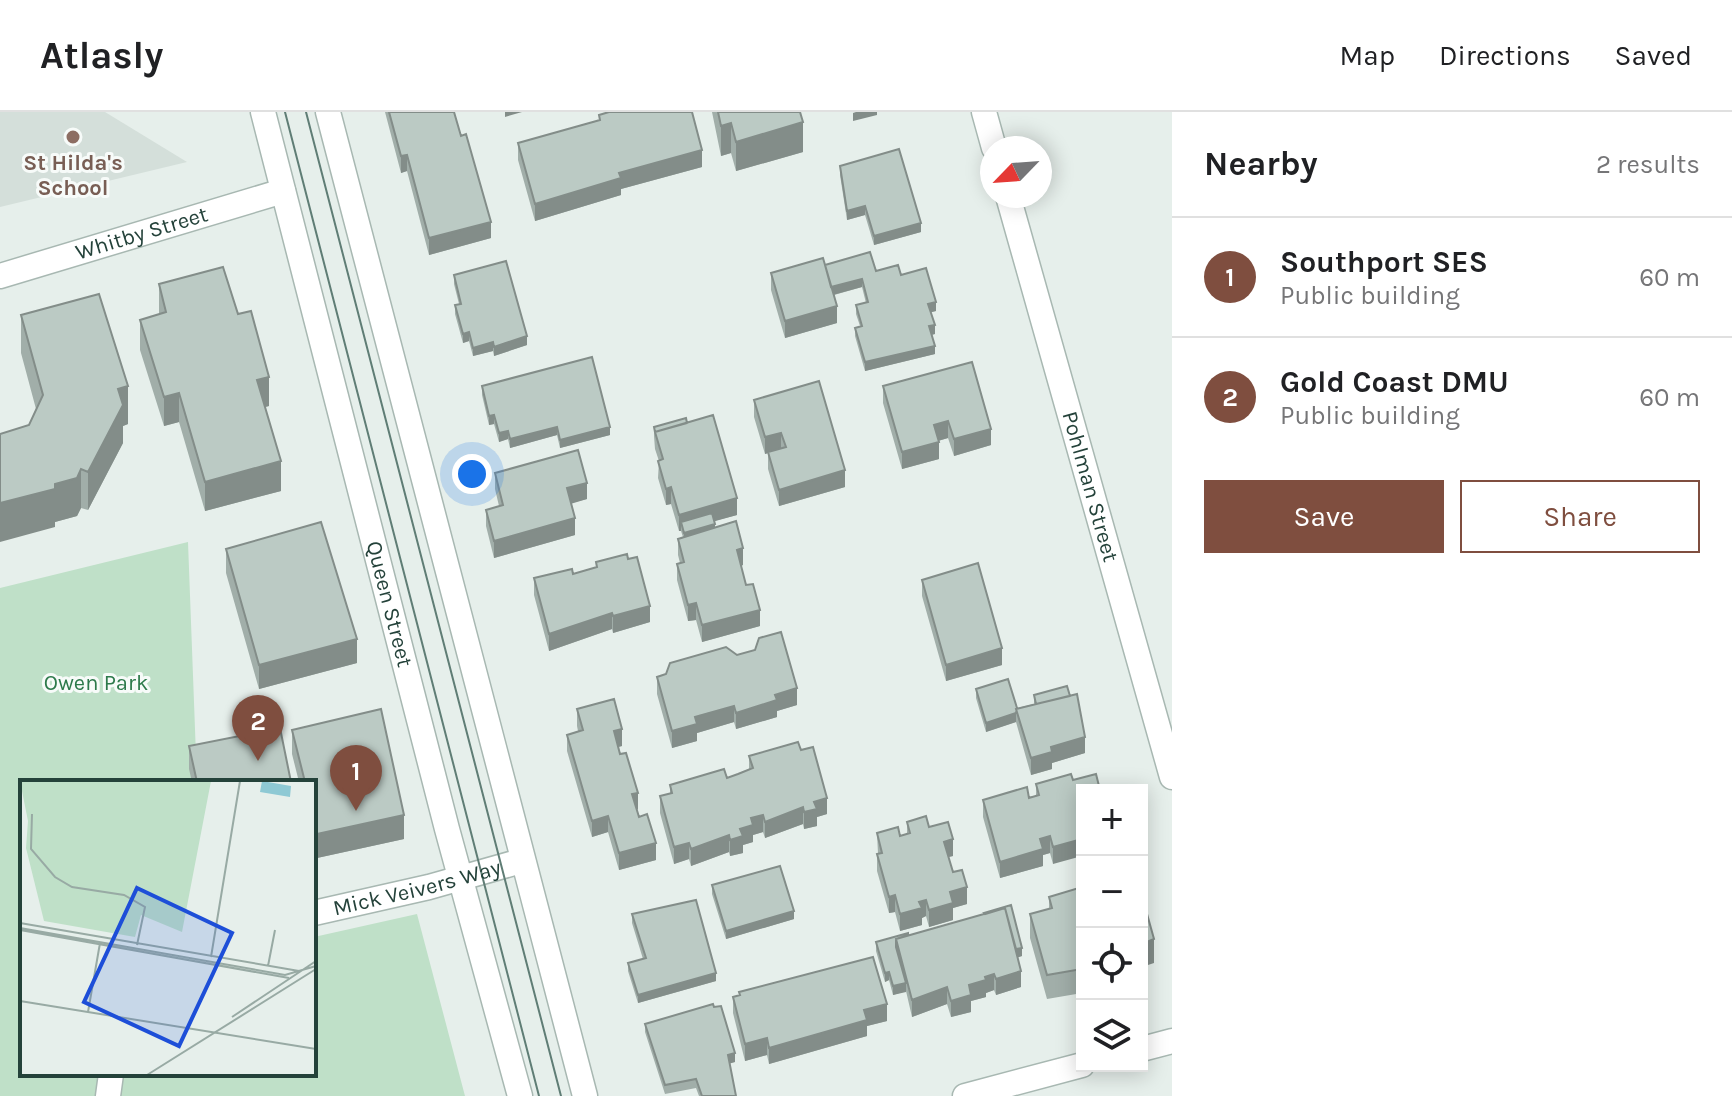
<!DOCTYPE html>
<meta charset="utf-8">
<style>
body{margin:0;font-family:Karla,sans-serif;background:#f6f6f6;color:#202124}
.controls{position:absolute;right:24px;bottom:24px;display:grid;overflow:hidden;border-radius:0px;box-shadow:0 4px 20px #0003}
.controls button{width:72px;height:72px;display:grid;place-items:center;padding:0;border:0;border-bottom:2px solid #e0e0e0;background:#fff;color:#202124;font:40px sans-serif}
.compass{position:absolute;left:980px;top:24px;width:72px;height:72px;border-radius:50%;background:#fff;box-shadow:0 4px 20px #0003;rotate:245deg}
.you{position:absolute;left:472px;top:362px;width:28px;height:28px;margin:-20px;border:6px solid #fff;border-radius:50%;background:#1a73e8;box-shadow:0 0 0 12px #1a73e833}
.badge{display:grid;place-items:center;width:52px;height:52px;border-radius:50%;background:#7f4e3f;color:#fff;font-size:26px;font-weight:700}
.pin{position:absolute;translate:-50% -66px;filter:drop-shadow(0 2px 4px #0008)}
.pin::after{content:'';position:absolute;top:42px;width:28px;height:24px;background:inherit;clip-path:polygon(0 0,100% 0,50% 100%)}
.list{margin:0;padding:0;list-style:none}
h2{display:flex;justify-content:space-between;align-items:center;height:104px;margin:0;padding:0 32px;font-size:34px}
h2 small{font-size:26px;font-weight:400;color:#757577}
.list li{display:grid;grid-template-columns:52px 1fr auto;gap:24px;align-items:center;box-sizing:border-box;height:120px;padding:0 32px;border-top:2px solid #e0e0e0}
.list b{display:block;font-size:30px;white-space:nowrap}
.list p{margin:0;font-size:26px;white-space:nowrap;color:#757577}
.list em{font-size:26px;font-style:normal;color:#757577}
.actions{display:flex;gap:16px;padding:24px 32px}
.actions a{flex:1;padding:18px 0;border:2px solid #7f4e3f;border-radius:0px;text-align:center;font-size:28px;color:#7f4e3f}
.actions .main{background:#7f4e3f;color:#fff}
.icon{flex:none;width:44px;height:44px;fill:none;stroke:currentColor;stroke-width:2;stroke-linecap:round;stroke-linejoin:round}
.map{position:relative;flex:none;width:1172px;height:984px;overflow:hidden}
header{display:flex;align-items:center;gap:48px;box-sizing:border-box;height:112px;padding:0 40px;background:#fff;border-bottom:2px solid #e0e0e0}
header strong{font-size:38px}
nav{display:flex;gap:44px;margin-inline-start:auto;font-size:28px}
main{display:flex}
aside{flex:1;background:#fff}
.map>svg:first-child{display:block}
</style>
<header>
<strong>Atlasly</strong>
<nav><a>Map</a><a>Directions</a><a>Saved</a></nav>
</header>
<main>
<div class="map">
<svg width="1172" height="984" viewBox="0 0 1172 984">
<rect width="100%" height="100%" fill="#e6efeb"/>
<path fill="#d4dfda" d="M 0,0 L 105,0 L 187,50 L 0,95 Z"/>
<path fill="#bfe0c8" d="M 188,430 L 197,670 L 22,670 L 22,962 L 314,962 L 314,825 L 417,802 L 465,984 L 0,984 L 0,476 Z"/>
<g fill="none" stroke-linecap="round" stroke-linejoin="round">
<defs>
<g id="minor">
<path id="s1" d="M 263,0 L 447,717 L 520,984"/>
<path d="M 328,0 L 585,984"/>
<path d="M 984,0 L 994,36"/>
<path id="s2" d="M 1008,84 L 1172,665"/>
<path id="s3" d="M 0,164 L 283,79"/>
<path id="s4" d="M 314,801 L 429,775 L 521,749"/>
<path d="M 1142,937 L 1172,929"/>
<path d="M 108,984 L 111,962"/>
<path d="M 965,984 L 1082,953"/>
</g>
</defs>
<use href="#minor" stroke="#a8b8b2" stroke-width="27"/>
<use href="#minor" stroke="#fff" stroke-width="24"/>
<path stroke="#5f7d75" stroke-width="2" d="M 285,0 L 539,984
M 306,0 L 561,984"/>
</g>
<path fill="#a1aea9" d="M 385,0 L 454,0 L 491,126 L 429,143 L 407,59 L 401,61 Z
M 712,0 L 800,0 L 803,40 L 736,59 L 731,41 L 721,44 Z
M 599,3 L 702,55 L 621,77 L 621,83 L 535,109 L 518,48 L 518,31 L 599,8 Z
M 840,54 L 921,120 L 874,133 L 865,103 L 847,108 L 840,63 Z
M 825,153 L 901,163 L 936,199 L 931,200 L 935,222 L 932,223 L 935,242 L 865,259 L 855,224 L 855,216 L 860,214 L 856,202 L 856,193 L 866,191 L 862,175 L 834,183 L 837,211 L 785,226 L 771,178 L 771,161 Z
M 454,163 L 527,233 L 494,244 L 493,239 L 473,244 L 469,229 L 463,231 L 455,202 L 455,193 L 459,192 L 454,172 Z
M 159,172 L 238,202 L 269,294 L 265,295 L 281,379 L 205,399 L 179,310 L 164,314 L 140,238 L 140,208 L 159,202 Z
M 21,203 L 128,312 L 123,314 L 123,331 L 88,398 L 81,396 L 77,404 L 55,410 L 55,415 L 29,313 L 36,297 L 21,241 Z
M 482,274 L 610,323 L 560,336 L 557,323 L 510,336 L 508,327 L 499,330 L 494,312 L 489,313 L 482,283 Z
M 883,274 L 991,333 L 954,344 L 948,326 L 938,329 L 939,347 L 902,357 L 883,291 Z
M 754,288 L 845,375 L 779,394 L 768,357 L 768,341 L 765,342 L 754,305 Z
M 687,311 L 737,403 L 714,409 L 715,415 L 743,453 L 741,454 L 746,473 L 760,514 L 702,530 L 696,508 L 688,509 L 677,468 L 677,452 L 680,451 L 678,443 L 678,427 L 683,425 L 681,419 L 679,419 L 671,392 L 666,393 L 658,366 L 659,349 L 655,337 L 654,324 L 654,315 Z
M 495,361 L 587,387 L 571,391 L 575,423 L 494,446 L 486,414 L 486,398 L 499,394 L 495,377 Z
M 226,437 L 357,551 L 259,577 L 226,461 Z
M 628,447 L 650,510 L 613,521 L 612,517 L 549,539 L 534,483 L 534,466 L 573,462 L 596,455 L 596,450 Z
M 922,468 L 1002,553 L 946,569 L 922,484 Z
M 666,562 L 797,593 L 777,599 L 777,605 L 736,617 L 734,610 L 697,621 L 697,629 L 672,636 L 657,582 L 657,565 Z
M 976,577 L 1017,596 L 1034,592 L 1034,583 L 1085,641 L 1052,651 L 1052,657 L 1031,663 L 1016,610 L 986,620 L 976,586 Z
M 577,597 L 622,634 L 618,635 L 638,697 L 637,698 L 656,748 L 619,758 L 608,720 L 592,725 L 567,639 L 567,623 L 578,619 L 577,614 Z
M 292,618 L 404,727 L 317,746 L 314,732 L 314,670 L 299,670 L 292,642 Z
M 189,634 L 291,670 L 192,670 L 189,657 Z
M 801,638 L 827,702 L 817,705 L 817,714 L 804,717 L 803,712 L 765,726 L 763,720 L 753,723 L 753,730 L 743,733 L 743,741 L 730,744 L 729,740 L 691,754 L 689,747 L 674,752 L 660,701 L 660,684 L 670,682 L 670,673 L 727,666 L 749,657 L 749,644 Z
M 1071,662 L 1053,752 L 1050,741 L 1043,743 L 1043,754 L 1000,766 L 983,705 L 983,688 L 1036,684 L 1036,672 Z
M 907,710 L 929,715 L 953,744 L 948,745 L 953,760 L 967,792 L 953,796 L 953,808 L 929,815 L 926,804 L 922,806 L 922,813 L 900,819 L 895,800 L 889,801 L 877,759 L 877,742 L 878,742 L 877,721 L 900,724 L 907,722 Z
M 1081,766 L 1082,766 L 1082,881 L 1047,887 L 1030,826 L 1030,802 L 1049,797 L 1049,785 L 1081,776 Z
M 712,773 L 794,807 L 726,827 L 712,782 Z
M 632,802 L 716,869 L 638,891 L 628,859 L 628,851 L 643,847 L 632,811 Z
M 908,823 L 1022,844 L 1018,845 L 1021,875 L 996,883 L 994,878 L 986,881 L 986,885 L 971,889 L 971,900 L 951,905 L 947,892 L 912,905 L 906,879 L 893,883 L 889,868 L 885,870 L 876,839 L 876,830 Z
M 739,880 L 887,909 L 867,914 L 867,924 L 769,952 L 767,943 L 745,949 L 733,901 L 733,885 L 739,883 Z
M 645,912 L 735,950 L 729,951 L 736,984 L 699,984 L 696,976 L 665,982 L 645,920 Z"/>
<path fill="#838d89" d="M 505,0 L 522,0 L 505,5 Z
M 856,0 L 877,0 L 877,3 L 853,9 L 853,1 Z
M 803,10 L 803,40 L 736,59 L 736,30 Z
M 731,11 L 731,41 L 721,44 L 721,14 Z
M 702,38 L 702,55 L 621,77 L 621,83 L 535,109 L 535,92 L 619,61 Z
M 407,43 L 407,59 L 401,61 L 401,44 Z
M 865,94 L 865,103 L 847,108 L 847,99 Z
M 491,110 L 491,126 L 429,143 L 429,126 Z
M 921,111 L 921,120 L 874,133 L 874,124 Z
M 862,167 L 862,175 L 829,184 L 829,176 Z
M 936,190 L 936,199 L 928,201 L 928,192 Z
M 837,194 L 837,211 L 785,226 L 785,209 Z
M 935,213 L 935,222 L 929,223 L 929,214 Z
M 469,220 L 469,229 L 463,231 L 463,222 Z
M 527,224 L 527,233 L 494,244 L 494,235 Z
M 493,230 L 493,239 L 473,244 L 473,236 Z
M 935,234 L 935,242 L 865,259 L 865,250 Z
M 269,265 L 269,294 L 257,297 L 257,268 Z
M 128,274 L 128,312 L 123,314 L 123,331 L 88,398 L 88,360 L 118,277 Z
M 179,281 L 179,310 L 164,314 L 164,285 Z
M 494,303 L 494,312 L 489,313 L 489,304 Z
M 948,309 L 948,326 L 934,330 L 934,313 Z
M 557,315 L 557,323 L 510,336 L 510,327 Z
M 610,315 L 610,323 L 560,336 L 560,328 Z
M 991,317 L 991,333 L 954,344 L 954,327 Z
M 508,319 L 508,327 L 499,330 L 499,321 Z
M 781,321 L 781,337 L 765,342 L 765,325 Z
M 939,330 L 939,347 L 902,357 L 902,340 Z
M 281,349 L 281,379 L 205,399 L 205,370 Z
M 81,357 L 81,396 L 77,404 L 55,410 L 55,415 L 0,430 L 0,391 L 55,372 Z
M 845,358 L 845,375 L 779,394 L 779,378 Z
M 587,371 L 587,387 L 567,393 L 567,376 Z
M 671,375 L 671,392 L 666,393 L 666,377 Z
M 737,386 L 737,403 L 683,418 L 681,410 L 681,419 L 679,419 L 679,403 Z
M 575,406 L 575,423 L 494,446 L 494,429 Z
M 715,412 L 715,421 L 684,430 L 684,421 Z
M 743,436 L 743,453 L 737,455 L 737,438 Z
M 696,491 L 696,508 L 688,509 L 688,493 Z
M 650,494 L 650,510 L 613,521 L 613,504 Z
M 760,498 L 760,514 L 702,530 L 702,513 Z
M 612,501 L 612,517 L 549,539 L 549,522 Z
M 357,527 L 357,551 L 259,577 L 259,553 Z
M 1002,536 L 1002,553 L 946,569 L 946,553 Z
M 797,576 L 797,593 L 777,599 L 777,605 L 736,617 L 736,601 L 775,583 Z
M 734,594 L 734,610 L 697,621 L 697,629 L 672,636 L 672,619 L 695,605 Z
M 1016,601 L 1016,610 L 986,620 L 986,611 Z
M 622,617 L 622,634 L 614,636 L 614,619 Z
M 1085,625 L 1085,641 L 1052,651 L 1052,657 L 1031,663 L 1031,646 L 1051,635 Z
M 638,681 L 638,697 L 632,699 L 632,682 Z
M 827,686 L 827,702 L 817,705 L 817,714 L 804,717 L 804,700 L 814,690 Z
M 803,695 L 803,712 L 765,726 L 765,710 Z
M 404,703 L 404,727 L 317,746 L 317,722 Z
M 763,703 L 763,720 L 753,723 L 753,730 L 743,733 L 743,741 L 730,744 L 730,728 L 751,706 Z
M 608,704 L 608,720 L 592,725 L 592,709 Z
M 729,723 L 729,740 L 691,754 L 691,737 Z
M 1050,724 L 1050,741 L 1043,743 L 1043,754 L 1000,766 L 1000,750 L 1040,727 Z
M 953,727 L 953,744 L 944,746 L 944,730 Z
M 1082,727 L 1082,744 L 1053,752 L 1053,735 Z
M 656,731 L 656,748 L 619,758 L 619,741 Z
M 689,731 L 689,747 L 674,752 L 674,735 Z
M 967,775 L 967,792 L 953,796 L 953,808 L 929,815 L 929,798 L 950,780 Z
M 895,783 L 895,800 L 889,801 L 889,785 Z
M 926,788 L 926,804 L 922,806 L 922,813 L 900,819 L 900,802 L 919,790 Z
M 794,799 L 794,807 L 726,827 L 726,819 Z
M 1154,827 L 1154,851 L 1142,855 L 1142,832 Z
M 1022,836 L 1022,844 L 1013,847 L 1013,838 Z
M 1021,859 L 1021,875 L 996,883 L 996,867 Z
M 889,860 L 889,868 L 885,870 L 885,861 Z
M 716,861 L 716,869 L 638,891 L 638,883 Z
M 994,862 L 994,878 L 986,881 L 986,885 L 971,889 L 971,900 L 951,905 L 951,889 L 969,873 L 985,865 Z
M 906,871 L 906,880 L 893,883 L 893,874 Z
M 947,875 L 947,892 L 912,905 L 912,888 Z
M 887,892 L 887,909 L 867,914 L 867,924 L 769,952 L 769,936 L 864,898 Z
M 767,926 L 767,943 L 745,949 L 745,932 Z
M 735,941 L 735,950 L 728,952 L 728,943 Z"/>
<path fill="#bbcac4" stroke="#838d89" stroke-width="2" d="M 389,0 L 454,0 L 461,24 L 466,22 L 491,110 L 429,126 L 407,43 L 401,44 Z
M 609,0 L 692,0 L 702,38 L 619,61 L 621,66 L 535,92 L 518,31 L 600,8 L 599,3 Z
M 718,0 L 800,0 L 803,10 L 736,30 L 731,11 L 721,14 Z
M 899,37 L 921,111 L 874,124 L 865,94 L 847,99 L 840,54 Z
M 870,140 L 876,159 L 898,153 L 901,163 L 926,156 L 936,190 L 928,192 L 935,213 L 929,214 L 935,234 L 865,250 L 855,216 L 862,214 L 856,193 L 868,190 L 862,167 L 831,175 L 825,153 Z
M 823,146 L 837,194 L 785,209 L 771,161 Z
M 506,149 L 527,224 L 494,235 L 493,230 L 473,236 L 469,220 L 463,222 L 455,193 L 461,192 L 454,163 Z
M 223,155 L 238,202 L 251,199 L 269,265 L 257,268 L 281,349 L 205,370 L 179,281 L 164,285 L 140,208 L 166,200 L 159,172 Z
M 99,182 L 128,274 L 118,277 L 123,293 L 88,360 L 81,357 L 77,366 L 55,372 L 55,377 L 0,391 L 0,322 L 29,313 L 43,283 L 21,203 Z
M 592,245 L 610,315 L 560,328 L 557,315 L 510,327 L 508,319 L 499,321 L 494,303 L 489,304 L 482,274 Z
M 972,250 L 991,317 L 954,327 L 948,309 L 934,313 L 939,330 L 902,340 L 883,274 Z
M 819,269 L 845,358 L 779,378 L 768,340 L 786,335 L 781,321 L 765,325 L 754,288 Z
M 713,303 L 737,386 L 679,403 L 671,375 L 666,377 L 658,349 L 663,347 L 655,320 Z
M 686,306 L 687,311 L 655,320 L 654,315 Z
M 578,338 L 587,371 L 567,376 L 575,406 L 494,429 L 486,398 L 503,393 L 495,361 Z
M 712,401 L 715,412 L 684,421 L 681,410 Z
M 736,409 L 743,436 L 737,438 L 746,473 L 753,472 L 760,498 L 702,513 L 696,491 L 688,493 L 677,452 L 684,450 L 678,427 Z
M 321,410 L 357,527 L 259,553 L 226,437 Z
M 627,442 L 628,447 L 637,445 L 650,494 L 613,504 L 612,501 L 549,522 L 534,466 L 572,457 L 573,462 L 597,455 L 596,450 Z
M 978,451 L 1002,536 L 946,553 L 922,468 Z
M 781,520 L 797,576 L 775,583 L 777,588 L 736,601 L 734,594 L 695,605 L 697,612 L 672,619 L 657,565 L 666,562 L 670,551 L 726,535 L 737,543 L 755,538 L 759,526 Z
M 1008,567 L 1017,596 L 1016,601 L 986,611 L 976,577 Z
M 1067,574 L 1070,584 L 1036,592 L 1034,583 Z
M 1077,582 L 1085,625 L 1051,635 L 1052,640 L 1031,646 L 1016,597 Z
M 614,587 L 622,617 L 614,619 L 620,642 L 626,641 L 638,681 L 632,682 L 639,705 L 647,702 L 656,731 L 619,741 L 608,704 L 592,709 L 567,623 L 583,618 L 577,597 Z
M 381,597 L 404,703 L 317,722 L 314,708 L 314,670 L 305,670 L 292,618 Z
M 280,616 L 291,670 L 197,670 L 189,634 Z
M 798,630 L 801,638 L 813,635 L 827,686 L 814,690 L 817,697 L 804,700 L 803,695 L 765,710 L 763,703 L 751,706 L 753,713 L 740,717 L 743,724 L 730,728 L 729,723 L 691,737 L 689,731 L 674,735 L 660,684 L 672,681 L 670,673 L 724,657 L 727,666 L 738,662 L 753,656 L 749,644 Z
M 1071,662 L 1073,668 L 1096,662 L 1100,678 L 1082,678 L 1082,727 L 1053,735 L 1050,724 L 1040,727 L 1043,737 L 1000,750 L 983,688 L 1027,675 L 1029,686 L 1039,683 L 1036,672 Z
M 926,704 L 929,715 L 948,710 L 953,727 L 944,730 L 953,760 L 962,758 L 967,775 L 950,780 L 953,791 L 929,798 L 926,788 L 919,790 L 922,796 L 900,802 L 895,783 L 889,785 L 877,742 L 882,741 L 877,721 L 898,715 L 900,724 L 910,721 L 907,710 Z
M 780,754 L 794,799 L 726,819 L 712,773 Z
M 1082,775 L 1082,857 L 1047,863 L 1030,802 L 1052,796 L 1049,785 Z
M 1142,784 L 1154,827 L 1142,832 Z
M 696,788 L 716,861 L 638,883 L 628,851 L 646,846 L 632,802 Z
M 1011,793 L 1022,836 L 1016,837 L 1005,796 L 985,802 L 984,801 Z
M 1005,796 L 1021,859 L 996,867 L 994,862 L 985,865 L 986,868 L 969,873 L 971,883 L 951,889 L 947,875 L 912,888 L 896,827 Z
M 908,821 L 908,823 L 896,827 L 896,835 L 906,871 L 893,874 L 889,860 L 885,861 L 876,830 Z
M 873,845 L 887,892 L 864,898 L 867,908 L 769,936 L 767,926 L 745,932 L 733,885 L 740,883 L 739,880 Z
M 713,892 L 714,895 L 721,894 L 735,941 L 728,943 L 736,984 L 702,984 L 696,967 L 665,973 L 645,912 Z"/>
<circle fill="#8d6e63" stroke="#f7fbf9" stroke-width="3" cx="73" cy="25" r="8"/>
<g text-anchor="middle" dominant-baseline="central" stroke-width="6" stroke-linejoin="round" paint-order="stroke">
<g font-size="22" font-weight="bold" fill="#785e54" stroke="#f7fbf9">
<text x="73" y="51">St Hilda's<tspan x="73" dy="25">School</tspan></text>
</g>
<g font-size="22" fill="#24423a" stroke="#f7fbf9">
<text stroke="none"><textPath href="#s3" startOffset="148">Whitby Street</textPath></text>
<text stroke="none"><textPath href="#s2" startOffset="302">Pohlman Street</textPath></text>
<text stroke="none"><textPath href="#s1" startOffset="508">Queen Street</textPath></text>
<text stroke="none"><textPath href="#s4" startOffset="106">Mick Veivers Way</textPath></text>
</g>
<g font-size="22" fill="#2d7a4b" stroke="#f7fbf9">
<text x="96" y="571">Owen Park</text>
</g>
</g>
<g transform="translate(20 668)">
<rect width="296" height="296" fill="#e6efeb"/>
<path d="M 0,1 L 191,1 L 162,152 L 121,135 L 115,157 L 24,141 L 6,68 L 8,41 Z" fill="#bfe0c8"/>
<path d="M 242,1 L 271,6 L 270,17 L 240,12 Z" fill="#8ec9d4"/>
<path fill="none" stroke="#98aaa4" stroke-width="2" d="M 12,34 L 11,69 L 35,97 L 52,107 L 104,115 L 125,127 L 117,165M 0,143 L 279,191M 0,148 L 265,195 L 296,186M 0,150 L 269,198M 191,177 L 220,1M 248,186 L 255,150M 0,221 L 296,269M 68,232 L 80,163M 212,237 L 296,181M 127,295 L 296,189"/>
<path fill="#1d4ed8" fill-opacity="0.15" stroke="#1d4ed8" stroke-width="4" d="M 117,108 L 212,153 L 159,266 L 64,222 Z"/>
<rect width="296" height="296" fill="none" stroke="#24423a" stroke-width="4"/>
</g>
</svg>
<div class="controls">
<button>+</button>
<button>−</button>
<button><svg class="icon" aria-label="locate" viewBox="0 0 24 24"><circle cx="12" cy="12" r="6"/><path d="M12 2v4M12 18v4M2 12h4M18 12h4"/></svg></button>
<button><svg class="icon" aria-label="layers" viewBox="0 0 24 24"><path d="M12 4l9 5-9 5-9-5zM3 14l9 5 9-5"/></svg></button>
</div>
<svg class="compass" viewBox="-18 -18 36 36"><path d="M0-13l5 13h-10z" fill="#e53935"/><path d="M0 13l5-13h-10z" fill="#757577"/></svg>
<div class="you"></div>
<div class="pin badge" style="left:356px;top:699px">1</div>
<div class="pin badge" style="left:258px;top:649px">2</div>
</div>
<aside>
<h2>Nearby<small>2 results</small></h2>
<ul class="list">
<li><span class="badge">1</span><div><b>Southport SES</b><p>Public building</p></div><em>60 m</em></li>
<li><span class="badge">2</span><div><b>Gold Coast DMU</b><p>Public building</p></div><em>60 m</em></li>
</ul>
<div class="actions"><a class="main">Save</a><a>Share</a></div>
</aside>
</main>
